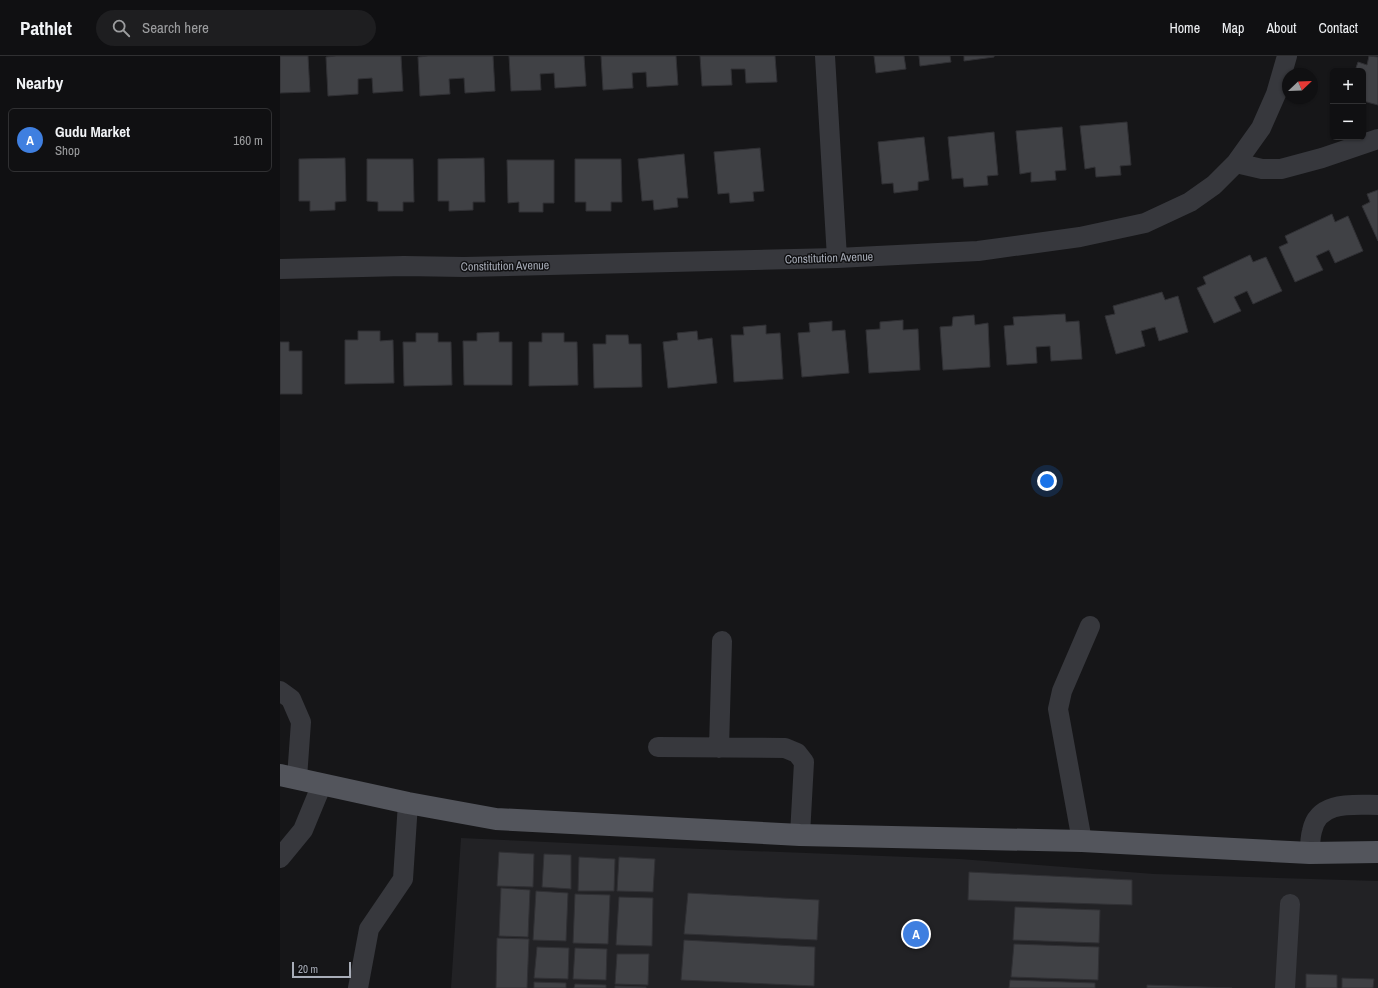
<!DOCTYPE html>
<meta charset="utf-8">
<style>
body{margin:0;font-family:"Archivo Narrow",sans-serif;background:#1e1e20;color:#f1f3f6}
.controls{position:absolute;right:12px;top:12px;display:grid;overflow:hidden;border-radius:6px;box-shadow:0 1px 3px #0004}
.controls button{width:36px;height:36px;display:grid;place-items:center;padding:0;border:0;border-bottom:1px solid #303032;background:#101012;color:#f1f3f6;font:20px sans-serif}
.compass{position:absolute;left:1002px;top:12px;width:36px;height:36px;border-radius:50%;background:#101012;box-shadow:0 1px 3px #0004;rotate:67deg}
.scale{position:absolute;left:12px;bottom:10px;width:59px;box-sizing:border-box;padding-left:4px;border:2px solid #a8adb8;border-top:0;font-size:11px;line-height:14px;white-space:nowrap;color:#a8adb8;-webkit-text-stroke:3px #111113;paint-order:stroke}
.you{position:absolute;left:767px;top:425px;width:14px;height:14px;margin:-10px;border:3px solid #fff;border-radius:50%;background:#1a73e8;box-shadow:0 0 0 6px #1a73e833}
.badge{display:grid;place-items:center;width:26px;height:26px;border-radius:50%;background:#f2b134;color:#fff;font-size:13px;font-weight:700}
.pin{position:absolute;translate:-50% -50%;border:2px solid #fff;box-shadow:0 1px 4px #0006}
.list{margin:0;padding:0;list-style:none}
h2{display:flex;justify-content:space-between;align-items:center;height:52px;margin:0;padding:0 16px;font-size:17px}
h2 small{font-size:13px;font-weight:400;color:#9c9d9f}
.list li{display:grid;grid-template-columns:26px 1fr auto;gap:12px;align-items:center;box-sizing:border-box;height:64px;margin:0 8px 8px;padding:0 8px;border:1px solid #303032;border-radius:6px}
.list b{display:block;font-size:15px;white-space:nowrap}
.list p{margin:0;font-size:13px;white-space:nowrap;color:#9c9d9f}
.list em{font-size:13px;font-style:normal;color:#9c9d9f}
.icon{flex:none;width:22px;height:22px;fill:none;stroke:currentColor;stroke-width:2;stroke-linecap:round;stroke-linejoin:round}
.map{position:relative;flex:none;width:1098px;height:932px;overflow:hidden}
header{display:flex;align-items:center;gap:24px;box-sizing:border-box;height:56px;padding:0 20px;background:#101012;border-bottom:1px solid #303032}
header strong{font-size:19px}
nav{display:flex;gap:22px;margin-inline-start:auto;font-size:14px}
.search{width:280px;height:36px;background:#1e1e20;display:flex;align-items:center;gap:10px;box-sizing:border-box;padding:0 14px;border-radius:22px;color:#9c9d9f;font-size:15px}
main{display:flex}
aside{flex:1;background:#101012}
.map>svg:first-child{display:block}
</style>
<header>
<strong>Pathlet</strong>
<div class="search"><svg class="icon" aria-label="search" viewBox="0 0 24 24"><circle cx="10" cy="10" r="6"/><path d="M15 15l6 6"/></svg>Search here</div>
<nav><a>Home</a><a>Map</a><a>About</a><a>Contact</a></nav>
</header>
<main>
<aside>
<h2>Nearby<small></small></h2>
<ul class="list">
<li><span class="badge" style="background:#3f7fe0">A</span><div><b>Gudu Market</b><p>Shop</p></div><em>160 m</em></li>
</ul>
</aside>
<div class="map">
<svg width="1098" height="932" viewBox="0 0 1098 932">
<rect width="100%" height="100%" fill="#161618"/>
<path fill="#222225" d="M 181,782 L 397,792 L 680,803 L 874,818 L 1098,825 L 1098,932 L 171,932 Z"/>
<path fill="#404145" stroke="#303034" d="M 0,0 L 28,0 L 30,36 L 0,37 Z
M 56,0 L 121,0 L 123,35 L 93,37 L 92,22 L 78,23 L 78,38 L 48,40 L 46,1 Z
M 148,0 L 213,0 L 215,35 L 185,37 L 184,22 L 169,23 L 170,38 L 140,40 L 138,1 Z
M 229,0 L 304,0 L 306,30 L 275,32 L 274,17 L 260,18 L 261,34 L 231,35 Z
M 321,0 L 396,0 L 398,29 L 367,31 L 366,16 L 352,17 L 353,32 L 323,34 Z
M 420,0 L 495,0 L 497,26 L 466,27 L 465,13 L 451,13 L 452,29 L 422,30 Z
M 594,0 L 624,0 L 626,13 L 596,17 Z
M 639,0 L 670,0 L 671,6 L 640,10 Z
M 684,0 L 714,0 L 714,1 L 684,5 Z
M 1089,0 L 1098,1 L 1098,49 L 1083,45 L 1083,15 L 1075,15 L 1078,6 L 1087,9 Z
M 847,66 L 851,109 L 840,110 L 841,119 L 816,121 L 815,111 L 805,113 L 800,70 Z
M 782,71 L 786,114 L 775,115 L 776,124 L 751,126 L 751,116 L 740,118 L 736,75 Z
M 714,76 L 718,119 L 707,120 L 708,129 L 684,131 L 683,122 L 672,123 L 668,81 Z
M 644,81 L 649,124 L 638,126 L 638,134 L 614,137 L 613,127 L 602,128 L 598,86 Z
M 480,92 L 484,135 L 473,136 L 474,145 L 450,147 L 449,137 L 438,138 L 434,96 Z
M 404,98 L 408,142 L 397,142 L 398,151 L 374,154 L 373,144 L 362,145 L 358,103 Z
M 65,102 L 66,145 L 55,146 L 55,154 L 30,155 L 30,145 L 19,145 L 19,103 Z
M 204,102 L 205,146 L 193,146 L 193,154 L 169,155 L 169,145 L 158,145 L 158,103 Z
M 87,103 L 133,103 L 134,146 L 123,146 L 123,155 L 98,155 L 98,146 L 87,145 Z
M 295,103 L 341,103 L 342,146 L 331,146 L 331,155 L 306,155 L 306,146 L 295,146 Z
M 227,104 L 274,104 L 274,147 L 263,147 L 263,156 L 239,156 L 239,146 L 228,147 Z
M 1098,134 L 1098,185 L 1082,150 L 1090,146 L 1087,138 Z
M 1052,158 L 1055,166 L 1068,160 L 1083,195 L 1055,207 L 1049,194 L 1036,200 L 1043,214 L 1015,226 L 999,191 L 1008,187 L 1005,180 Z
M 970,199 L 973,206 L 986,201 L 1002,235 L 973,248 L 967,235 L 954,241 L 961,255 L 934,267 L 917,232 L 926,228 L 923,221 Z
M 882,236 L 885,244 L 898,240 L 908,276 L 879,285 L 875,271 L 861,275 L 865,290 L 836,298 L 825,260 L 835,258 L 833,250 Z
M 785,258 L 786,266 L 799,265 L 802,303 L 771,305 L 770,290 L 756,291 L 757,307 L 727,309 L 724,270 L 734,269 L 733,261 Z
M 694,259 L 695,269 L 708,267 L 710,311 L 663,314 L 660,271 L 672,270 L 673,261 Z
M 623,264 L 623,274 L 638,273 L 640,314 L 589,317 L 586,274 L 600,273 L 600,266 Z
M 552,265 L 552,275 L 565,274 L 569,317 L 522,321 L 518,277 L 530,276 L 529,267 Z
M 486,269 L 486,278 L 500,277 L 503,323 L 454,326 L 451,279 L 464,279 L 463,271 Z
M 78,275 L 100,275 L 100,285 L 113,284 L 114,327 L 65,328 L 65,284 L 78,284 Z
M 417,275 L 418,284 L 432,282 L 437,327 L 388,332 L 383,286 L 398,284 L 397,277 Z
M 219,276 L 219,286 L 232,286 L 232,329 L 184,329 L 183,285 L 197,285 L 197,277 Z
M 136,277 L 158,277 L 158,286 L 171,286 L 172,329 L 124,330 L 123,286 L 136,286 Z
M 262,277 L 284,277 L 284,286 L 297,286 L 298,329 L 249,330 L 249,286 L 262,286 Z
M 326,279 L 348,279 L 349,288 L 361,288 L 362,331 L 314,332 L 313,288 L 326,288 Z
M 0,286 L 9,286 L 9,295 L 22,295 L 22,338 L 0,338 Z
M 219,796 L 254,798 L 253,831 L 217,830 Z
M 264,798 L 291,799 L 291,833 L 262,831 Z
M 299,801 L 335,803 L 334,835 L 298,835 Z
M 339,801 L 375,803 L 373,836 L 337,835 Z
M 689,816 L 852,824 L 852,849 L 688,844 Z
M 221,832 L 250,834 L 248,881 L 219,880 Z
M 256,835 L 288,837 L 286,885 L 253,884 Z
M 408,837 L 539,844 L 537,884 L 404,878 Z
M 295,838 L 330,839 L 328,888 L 293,887 Z
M 339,841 L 373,842 L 372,890 L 336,889 Z
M 735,851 L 820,854 L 819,887 L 733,884 Z
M 217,882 L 249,883 L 247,932 L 216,932 Z
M 404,884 L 535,891 L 534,930 L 401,924 Z
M 734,888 L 819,891 L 818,924 L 731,921 Z
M 257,891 L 289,892 L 288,923 L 254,922 Z
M 295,892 L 327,893 L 326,924 L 293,923 Z
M 337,898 L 369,898 L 368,929 L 335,928 Z
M 1026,918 L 1057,919 L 1057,932 L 1026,932 Z
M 1062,922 L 1094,923 L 1093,932 L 1062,932 Z
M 730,924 L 815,927 L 815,932 L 729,932 Z
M 254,926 L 286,927 L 286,932 L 254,932 Z
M 295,928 L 326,929 L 326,932 L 294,932 Z
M 867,929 L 952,932 L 867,932 Z
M 335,930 L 366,931 L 366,932 L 335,932 Z"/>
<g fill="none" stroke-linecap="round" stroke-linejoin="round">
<path stroke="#37383d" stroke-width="20" d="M 545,0 L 557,202
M 956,107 L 982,113 L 1001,113 L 1042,102 L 1098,83
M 0,213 L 124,210 L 184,211 L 557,202 L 698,195 L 800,181 L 865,167 L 910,146 L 934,129 L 956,107 L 981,72 L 996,38 L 1007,0
M 0,635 L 11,643 L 21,666 L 17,722
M 378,691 L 505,692 L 517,697 L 524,706 L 520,779
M 439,692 L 442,585
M 802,785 L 778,653 L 782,635 L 810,570
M 1030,797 C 1030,790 1030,782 1032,775 C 1038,744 1074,749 1098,749
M 0,802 L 23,774 L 42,728
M 78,932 L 89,873 L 123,823 L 128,747
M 1005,932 L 1010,848"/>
<path stroke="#53555c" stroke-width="22" d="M 0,719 L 128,747 L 216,763 L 520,779 L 802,785 L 1030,797 L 1098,796"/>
</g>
<g text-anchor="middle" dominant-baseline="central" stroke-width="3" stroke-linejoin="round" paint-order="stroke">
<g font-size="12" fill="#a8adb8" stroke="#111113">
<text transform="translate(549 202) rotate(-2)">Constitution Avenue</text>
<text transform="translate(225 210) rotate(-1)">Constitution Avenue</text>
</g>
</g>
</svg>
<div class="controls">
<button>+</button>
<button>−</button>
</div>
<svg class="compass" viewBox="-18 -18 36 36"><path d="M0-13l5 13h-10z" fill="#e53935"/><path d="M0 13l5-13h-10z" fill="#9c9d9f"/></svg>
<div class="scale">20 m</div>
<div class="you"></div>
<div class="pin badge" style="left:636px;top:878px;background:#3f7fe0">A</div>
</div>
</main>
